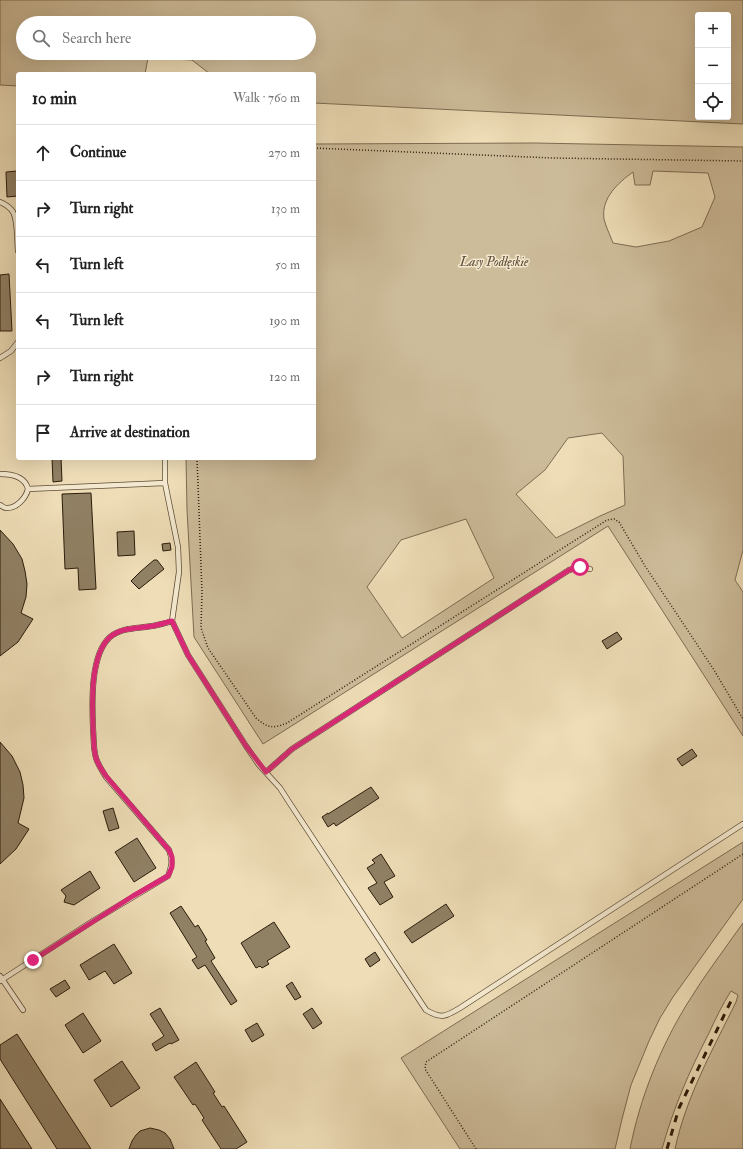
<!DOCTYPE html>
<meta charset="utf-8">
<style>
body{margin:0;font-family:"IM FELL Double Pica",serif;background:#f2f2f2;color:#222}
.controls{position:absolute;right:12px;top:12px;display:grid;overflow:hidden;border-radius:4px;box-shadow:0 4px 16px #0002}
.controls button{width:36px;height:36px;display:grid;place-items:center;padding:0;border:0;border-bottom:1px solid #e0e0e0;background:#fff;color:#222;font:20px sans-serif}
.stop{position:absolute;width:12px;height:12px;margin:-9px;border:3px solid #db2777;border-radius:50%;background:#fff}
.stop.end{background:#db2777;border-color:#fff;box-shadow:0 1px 4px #0008}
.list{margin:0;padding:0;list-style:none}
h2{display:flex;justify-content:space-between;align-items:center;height:52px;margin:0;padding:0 16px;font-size:17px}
h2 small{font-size:13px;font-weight:400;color:#767676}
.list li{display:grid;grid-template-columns:26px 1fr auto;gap:12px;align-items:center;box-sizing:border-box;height:56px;padding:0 16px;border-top:1px solid #e0e0e0}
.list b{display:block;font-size:15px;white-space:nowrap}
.list em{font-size:13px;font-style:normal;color:#767676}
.icon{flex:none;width:22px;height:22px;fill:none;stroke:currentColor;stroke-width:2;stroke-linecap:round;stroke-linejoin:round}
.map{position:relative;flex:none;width:743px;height:1149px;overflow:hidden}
.search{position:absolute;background:#fff;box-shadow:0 4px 16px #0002;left:16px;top:16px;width:300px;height:44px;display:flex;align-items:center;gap:10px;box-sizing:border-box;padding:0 14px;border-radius:22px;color:#767676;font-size:15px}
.panel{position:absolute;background:#fff;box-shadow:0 4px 16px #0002;left:16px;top:72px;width:300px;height:388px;border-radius:4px}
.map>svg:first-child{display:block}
</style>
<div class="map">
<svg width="743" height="1149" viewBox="0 0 743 1149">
<rect width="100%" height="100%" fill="#eeddb7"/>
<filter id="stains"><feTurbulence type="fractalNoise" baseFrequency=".005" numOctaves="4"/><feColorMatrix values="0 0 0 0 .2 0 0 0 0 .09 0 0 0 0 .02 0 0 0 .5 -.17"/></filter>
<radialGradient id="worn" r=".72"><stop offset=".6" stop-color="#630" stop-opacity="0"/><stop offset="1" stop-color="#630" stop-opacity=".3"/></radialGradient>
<path fill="#cdbc9a" stroke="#7c6c52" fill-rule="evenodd" d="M 0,0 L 743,0 L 743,124 L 314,103 L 314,74 L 210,74 L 192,60 L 148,58 L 145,74 L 18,74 L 18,86 L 0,85 ZM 698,15 L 728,15 L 728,117 L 698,117 ZM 23,23 L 309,23 L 309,53 L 23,53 Z
M 535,143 L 743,147 L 743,550 L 735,580 L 743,592 L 743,736 L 608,526 L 263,744 L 194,637 L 187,510 L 186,458 L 314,458 L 314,144 ZM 653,171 L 708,173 L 715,197 L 702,227 L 669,241 L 636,247 L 613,243 C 610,235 606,227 604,219 C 601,198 618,183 633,172 L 635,185 L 650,185 ZM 602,433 L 623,456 L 625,505 L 600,516 L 556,538 L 516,494 L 545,470 L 568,438 ZM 466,519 L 494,578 L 402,638 L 367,587 L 401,540 Z
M 743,842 L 743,899 L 673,997 L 660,1018 L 649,1041 L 631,1085 L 622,1119 L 615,1149 L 460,1149 L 401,1058 Z
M 743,923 L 743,1149 L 675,1149 C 686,1097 713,1049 736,1002 L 738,995 L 731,991 C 722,1005 715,1020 708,1035 C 689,1072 673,1109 662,1149 L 630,1149 C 640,1098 660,1048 687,1004 C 704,976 724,950 743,923 Z"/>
<path fill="#908064" stroke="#2b1c0a" d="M 17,171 L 18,196 L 7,197 L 6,172 Z
M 9,274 L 12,331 L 0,331 L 0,275 Z
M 52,458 L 61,458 L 62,481 L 53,482 Z
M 91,493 L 96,589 L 79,590 L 78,568 L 65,569 L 62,494 Z
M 0,530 L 13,544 L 22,559 L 25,571 L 27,584 L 26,597 L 21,613 L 33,619 L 18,642 L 0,656 Z
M 134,531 L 135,555 L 118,556 L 117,532 Z
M 170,543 L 171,550 L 163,551 L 162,544 Z
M 154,560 L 157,560 L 164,569 L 139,589 L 131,581 L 140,572 Z
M 617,632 L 622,639 L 607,649 L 602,641 Z
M 0,742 L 12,756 L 20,772 L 23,785 L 24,798 L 18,823 L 29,829 L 16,849 L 0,864 Z
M 692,749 L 697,756 L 682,766 L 677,759 Z
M 371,787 L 379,798 L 336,826 L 334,823 L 328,827 L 322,817 L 328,813 L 328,814 Z
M 113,808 L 119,828 L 109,831 L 103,811 Z
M 137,838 L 156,868 L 134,882 L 115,852 Z
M 381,854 L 395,876 L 384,882 L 393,897 L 380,905 L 368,888 L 377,883 L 367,868 L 375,863 L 372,860 Z
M 90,871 L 100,888 L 74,905 L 64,902 L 66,896 L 61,890 Z
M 446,904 L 454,916 L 412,943 L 404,932 Z
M 181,906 L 195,927 L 198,925 L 207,940 L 205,941 L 215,958 L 211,961 L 237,1001 L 231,1005 L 205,965 L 198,969 L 192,960 L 197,957 L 170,913 Z
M 274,922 L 290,947 L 267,961 L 269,964 L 262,968 L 260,966 L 256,968 L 241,943 Z
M 114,944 L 132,973 L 114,984 L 105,971 L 89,980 L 80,965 Z
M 375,952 L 380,960 L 370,967 L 365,959 Z
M 65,980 L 70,988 L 56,997 L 50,989 Z
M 292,982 L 301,997 L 295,1000 L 286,986 Z
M 160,1008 L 179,1040 L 171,1044 L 170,1043 L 156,1051 L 152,1044 L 164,1036 L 150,1014 Z
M 312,1008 L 322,1023 L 313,1029 L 303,1014 Z
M 83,1013 L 101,1041 L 83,1053 L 65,1025 Z
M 257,1023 L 264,1035 L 252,1042 L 245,1030 Z
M 17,1034 L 47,1081 L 91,1149 L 57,1149 L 0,1059 L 0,1045 Z
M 122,1061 L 140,1088 L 111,1107 L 94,1080 Z
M 196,1062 L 215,1092 L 213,1093 L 222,1107 L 224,1106 L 247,1142 L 236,1149 L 221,1149 L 202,1120 L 204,1118 L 195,1104 L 193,1105 L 174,1077 Z
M 0,1099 L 32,1149 L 0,1149 Z
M 150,1128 L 159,1130 L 165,1133 L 170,1139 L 174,1149 L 129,1149 L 132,1141 L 136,1135 L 140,1131 Z"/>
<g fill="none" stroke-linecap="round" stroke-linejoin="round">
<defs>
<path id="lane" d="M 0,202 C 5,204 10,207 13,212 C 18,221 17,241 18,251
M 0,358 L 11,351 L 18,342
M 165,458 L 165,483 L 178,547 L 179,572 L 172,621
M 0,474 C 11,474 25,476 28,489 C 26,498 16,509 6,508 C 4,508 2,506 0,505
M 28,489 L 165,483
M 266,772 L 292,749 L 569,570 L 580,567 L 590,569
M 0,976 L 23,1010
M 0,981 L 93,921 L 168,876 C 172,866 173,860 169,850 L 106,777 C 102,770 98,765 96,758 C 93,748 94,738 93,728 C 92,703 90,655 110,637 C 123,626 142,629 157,625 C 162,624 167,623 172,621 L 188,655 L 246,746 L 259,765 L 280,788 L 289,802 L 426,1010 C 441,1019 445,1017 460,1008 L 743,824"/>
</defs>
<use href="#lane" stroke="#5c4c35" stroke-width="6"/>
<path stroke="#2b1c0a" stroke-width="1.5" stroke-dasharray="1 2" stroke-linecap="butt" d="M 314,148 L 552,158 L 743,161
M 197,458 L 202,592 L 201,628 L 208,648 L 256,718 C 268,728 272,729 287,723 L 607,520 L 614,519 L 619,522 L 645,566 L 714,670 L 743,719
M 476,1149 L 425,1069 L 426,1062 L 743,854"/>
<use href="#lane" stroke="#f4e9d0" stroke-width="4.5"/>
<path stroke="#2b1c0a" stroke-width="3" stroke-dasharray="7 7" stroke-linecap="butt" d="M 667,1149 L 679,1108 L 732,999"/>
</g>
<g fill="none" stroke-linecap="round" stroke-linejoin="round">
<path stroke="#db2777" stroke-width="5" d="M 33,960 L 133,896 L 168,876 L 172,867 L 172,857 L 169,850 L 106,776 C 102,770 98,765 96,758 C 93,748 94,737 93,728 C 92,703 90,655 110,637 C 123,626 142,629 157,625 C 162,624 167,622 172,621 L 188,655 L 246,746 L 266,772 L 292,749 L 569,570 L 580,567"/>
</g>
<g text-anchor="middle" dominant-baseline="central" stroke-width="3" stroke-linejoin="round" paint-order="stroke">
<g font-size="13" font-style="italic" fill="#5c4c35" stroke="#f4e9d0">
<text x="494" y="262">Lasy Podłęskie</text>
</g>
</g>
<rect width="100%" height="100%" filter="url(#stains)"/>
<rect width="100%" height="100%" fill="url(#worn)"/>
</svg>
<div class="controls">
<button>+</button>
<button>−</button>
<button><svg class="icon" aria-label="locate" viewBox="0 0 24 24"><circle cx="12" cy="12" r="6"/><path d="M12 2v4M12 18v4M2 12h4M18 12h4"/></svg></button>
</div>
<div class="stop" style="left:580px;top:567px"></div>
<div class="stop end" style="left:33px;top:960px"></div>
<div class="search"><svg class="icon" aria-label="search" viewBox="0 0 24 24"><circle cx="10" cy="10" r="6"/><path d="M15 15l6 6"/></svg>Search here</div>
<section class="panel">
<h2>10 min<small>Walk · 760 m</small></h2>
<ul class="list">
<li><svg class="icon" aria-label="ahead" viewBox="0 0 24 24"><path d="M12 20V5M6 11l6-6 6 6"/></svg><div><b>Continue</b></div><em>270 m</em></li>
<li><svg class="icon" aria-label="right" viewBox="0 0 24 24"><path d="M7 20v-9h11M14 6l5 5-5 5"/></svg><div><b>Turn right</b></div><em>130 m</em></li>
<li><svg class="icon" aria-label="left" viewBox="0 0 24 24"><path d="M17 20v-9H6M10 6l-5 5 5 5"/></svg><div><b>Turn left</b></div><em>50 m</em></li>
<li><svg class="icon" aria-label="left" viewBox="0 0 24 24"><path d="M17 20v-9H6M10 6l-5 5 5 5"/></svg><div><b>Turn left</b></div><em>190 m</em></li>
<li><svg class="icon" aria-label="right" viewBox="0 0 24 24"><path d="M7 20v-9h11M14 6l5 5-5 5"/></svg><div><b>Turn right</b></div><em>120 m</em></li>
<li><svg class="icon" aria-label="arrive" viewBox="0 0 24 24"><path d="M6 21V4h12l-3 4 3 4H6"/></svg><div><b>Arrive at destination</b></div></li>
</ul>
</section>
</div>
